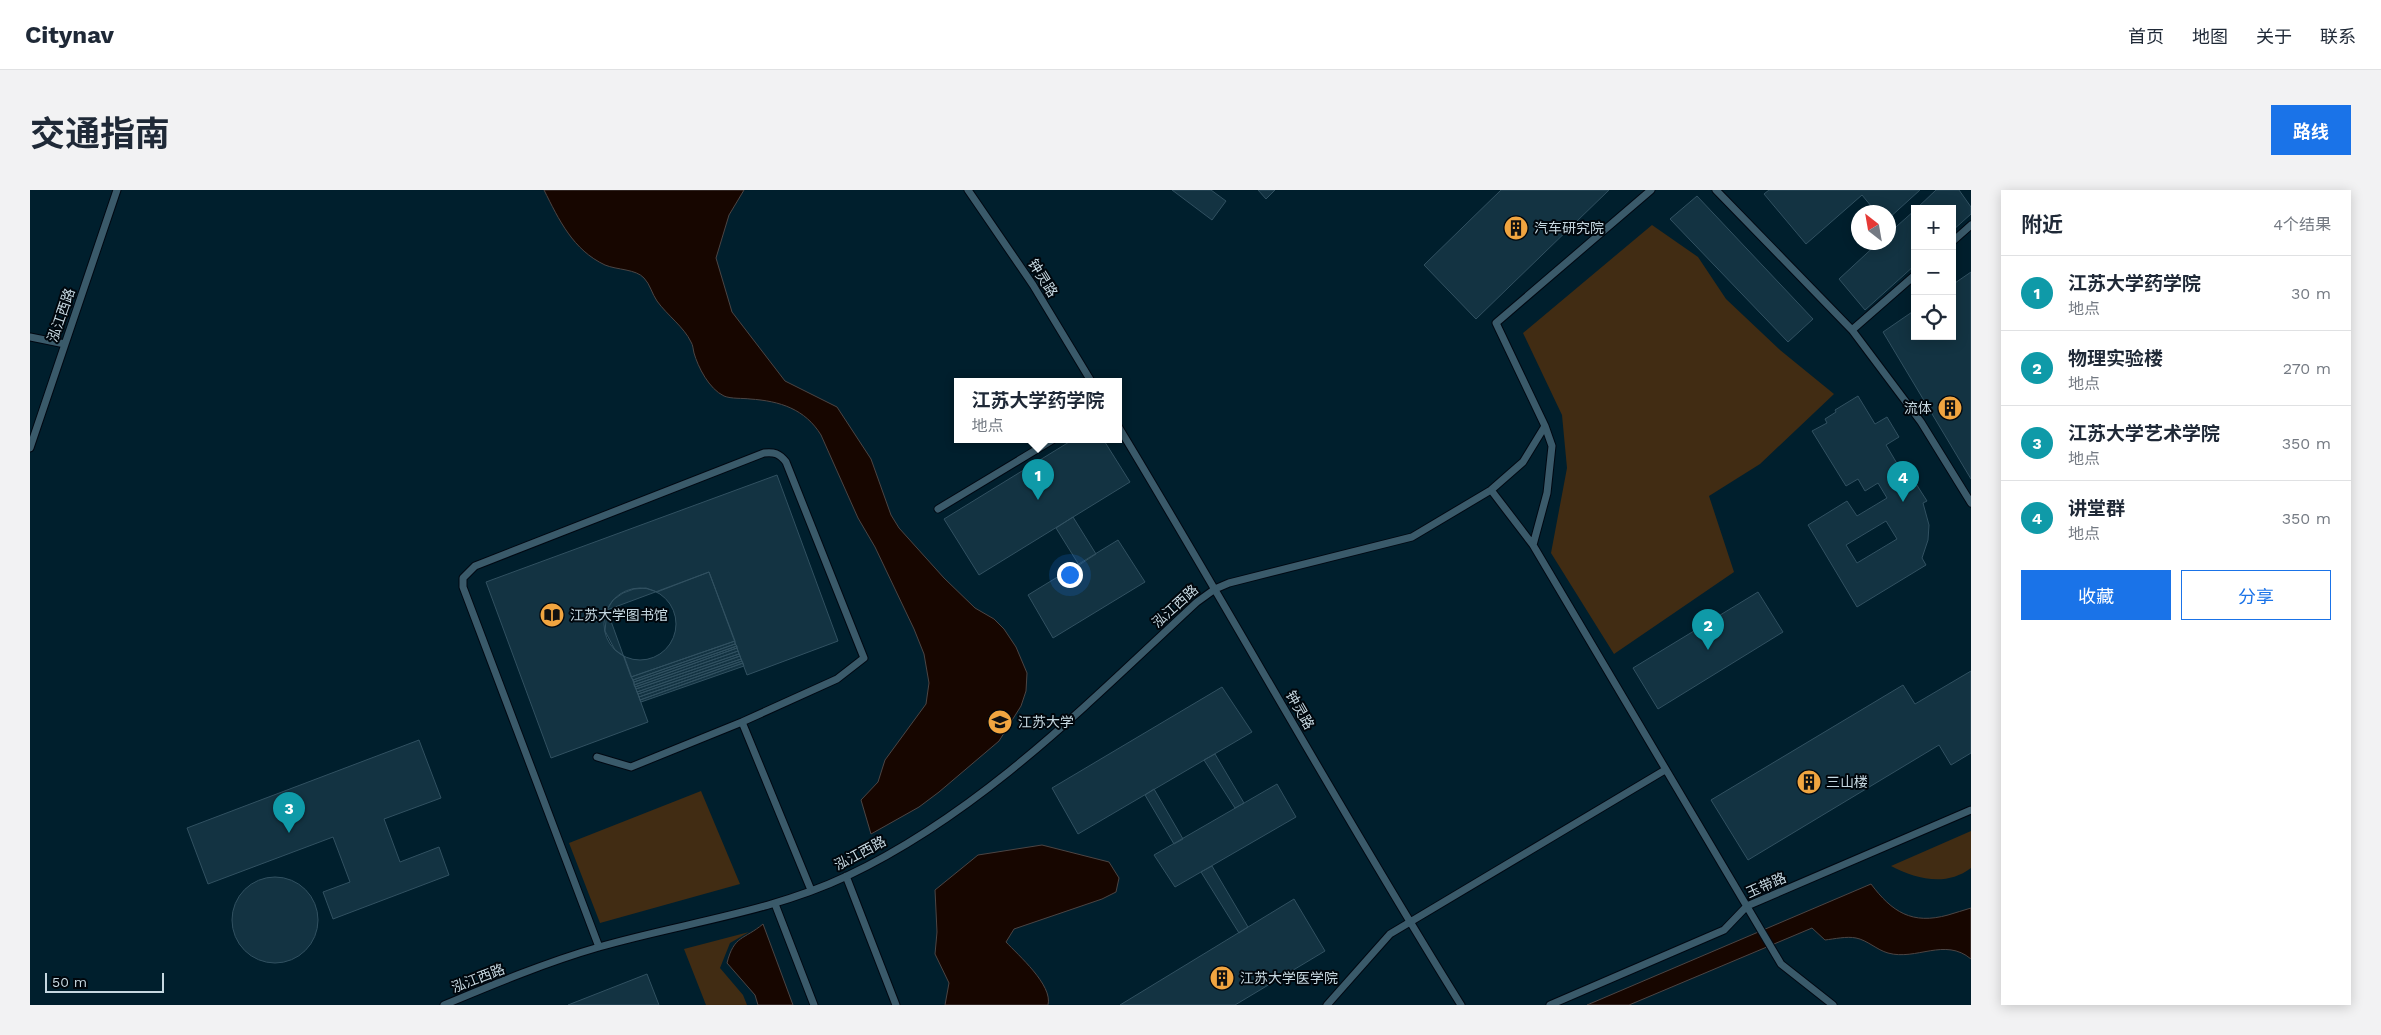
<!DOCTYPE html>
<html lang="zh">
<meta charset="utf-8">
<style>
body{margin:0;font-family:"Work Sans","Noto Sans SC",sans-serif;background:#f2f2f3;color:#1f2937}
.controls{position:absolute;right:15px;top:15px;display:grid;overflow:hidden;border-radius:0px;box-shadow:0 2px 12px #0003}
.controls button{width:45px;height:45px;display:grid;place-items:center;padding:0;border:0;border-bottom:1px solid #e0e1e3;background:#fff;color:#1f2937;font:25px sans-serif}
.compass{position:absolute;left:1821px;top:15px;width:45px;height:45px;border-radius:50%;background:#fff;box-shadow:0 2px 12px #0003;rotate:329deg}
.scale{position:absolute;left:15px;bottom:12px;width:119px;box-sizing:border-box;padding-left:5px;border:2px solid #c6d8e1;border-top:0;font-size:14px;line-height:18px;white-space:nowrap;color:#c6d8e1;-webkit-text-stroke:4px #00070d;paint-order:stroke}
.you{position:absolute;left:1039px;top:384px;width:18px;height:18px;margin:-12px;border:4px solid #fff;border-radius:50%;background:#1a73e8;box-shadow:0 0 0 8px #1a73e833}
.badge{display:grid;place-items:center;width:32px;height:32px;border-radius:50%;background:#1a73e8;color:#fff;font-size:16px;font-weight:700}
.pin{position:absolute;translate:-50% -41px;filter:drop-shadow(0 1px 2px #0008)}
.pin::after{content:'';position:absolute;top:26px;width:18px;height:15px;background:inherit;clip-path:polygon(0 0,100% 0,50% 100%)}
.popup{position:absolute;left:924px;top:188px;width:168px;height:65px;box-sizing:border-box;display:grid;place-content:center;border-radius:0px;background:#fff;filter:drop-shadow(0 1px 4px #0005);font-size:16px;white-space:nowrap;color:#747a83}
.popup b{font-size:19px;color:#1f2937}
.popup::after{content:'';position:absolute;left:50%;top:100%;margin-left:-10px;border:10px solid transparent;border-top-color:#fff}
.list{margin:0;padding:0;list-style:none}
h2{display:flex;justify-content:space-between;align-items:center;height:65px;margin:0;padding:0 20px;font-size:21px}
h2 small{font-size:16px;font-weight:400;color:#747a83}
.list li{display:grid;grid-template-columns:32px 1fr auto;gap:15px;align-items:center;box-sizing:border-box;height:75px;padding:0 20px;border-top:1px solid #e0e1e3}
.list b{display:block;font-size:19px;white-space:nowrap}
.list p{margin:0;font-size:16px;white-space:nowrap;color:#747a83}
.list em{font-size:16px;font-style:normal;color:#747a83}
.actions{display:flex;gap:10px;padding:15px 20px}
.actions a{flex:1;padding:11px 0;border:1px solid #1a73e8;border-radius:0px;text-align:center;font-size:18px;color:#1a73e8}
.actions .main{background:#1a73e8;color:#fff}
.icon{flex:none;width:28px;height:28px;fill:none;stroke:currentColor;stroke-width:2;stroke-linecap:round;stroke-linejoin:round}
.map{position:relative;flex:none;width:1941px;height:815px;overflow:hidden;border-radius:0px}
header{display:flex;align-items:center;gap:30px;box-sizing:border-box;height:70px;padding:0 25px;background:#fff;border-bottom:1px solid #e0e1e3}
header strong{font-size:24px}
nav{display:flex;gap:28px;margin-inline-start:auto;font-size:18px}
.intro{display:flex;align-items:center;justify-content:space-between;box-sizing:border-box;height:120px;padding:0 30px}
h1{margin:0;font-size:35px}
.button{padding:12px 22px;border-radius:0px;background:#1a73e8;color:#fff;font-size:18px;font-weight:700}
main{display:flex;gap:30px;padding:0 30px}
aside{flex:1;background:#fff;border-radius:0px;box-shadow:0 2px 12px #0003}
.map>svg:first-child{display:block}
</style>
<header>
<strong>Citynav</strong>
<nav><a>首页</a><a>地图</a><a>关于</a><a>联系</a></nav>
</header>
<div class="intro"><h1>交通指南</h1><a class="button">路线</a></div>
<main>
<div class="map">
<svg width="1941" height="815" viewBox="0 0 1941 815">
<rect width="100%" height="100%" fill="#001f2d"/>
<path fill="#412c13" d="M 1622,35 L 1668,67 L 1696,109 L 1750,160 L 1804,204 L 1730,274 L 1679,306 L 1704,382 L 1584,464 L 1521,363 L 1537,278 L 1532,225 L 1493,143 Z
M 671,601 L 710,694 L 570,733 L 539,653 Z
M 1941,641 L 1941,678 C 1916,697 1886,689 1861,676 Z
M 719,742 L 700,753 L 690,778 L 713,805 L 717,815 L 676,815 L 654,759 Z"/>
<path fill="#170600" stroke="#4c4544" d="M 514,0 L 714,0 L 699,25 L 686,68 L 702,122 L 755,191 L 807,217 L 841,269 L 861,325 L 869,338 L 914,388 L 945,418 L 964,429 L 974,439 L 986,457 L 997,483 L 996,501 L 991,516 L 969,551 L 909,602 L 889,617 L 841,644 L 831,610 L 848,592 L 855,570 L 896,514 L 899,493 L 894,464 L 884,439 L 845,357 L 828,328 L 791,245 C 775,219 750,211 720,209 C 713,208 701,209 694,206 C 679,199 668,177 664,163 C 663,159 663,155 661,152 C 654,137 637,125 627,111 C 622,104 620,94 614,88 C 606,79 587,80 575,75 C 543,60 529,30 514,0 Z
M 1012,655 L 1079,672 L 1089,688 L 1086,702 L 1072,709 L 984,739 L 976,752 C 988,765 1023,795 1018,815 L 915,815 L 919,793 L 905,764 L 907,742 L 905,700 L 948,665 Z
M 1841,694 C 1862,722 1882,735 1918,725 C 1926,723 1933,720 1941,718 L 1941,769 C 1915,747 1886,771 1858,763 C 1847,760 1837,750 1826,748 C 1817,746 1804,749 1795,750 L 1782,738 L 1599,815 L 1557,815 Z
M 733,734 L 763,815 L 728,815 L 725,805 L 697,773 C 704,745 714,750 733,734 Z"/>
<path fill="#133342" stroke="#315161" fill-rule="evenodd" d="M 1142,0 L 1181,0 L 1196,11 L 1182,30 Z
M 1228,0 L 1245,0 L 1236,9 Z
M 1471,0 L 1579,0 L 1446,129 L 1394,75 Z
M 1739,0 L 1890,0 L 1858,29 L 1858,22 L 1846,22 L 1832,5 L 1776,54 L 1734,4 Z
M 1906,0 L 1929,0 L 1941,17 L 1941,24 L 1922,41 L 1922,19 L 1886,19 Z
M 1667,6 L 1783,129 L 1758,152 L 1640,29 Z
M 1885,20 L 1885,75 L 1835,120 L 1809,89 L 1849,52 L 1858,52 L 1858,44 Z
M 1941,82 L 1941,289 L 1853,142 L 1885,120 L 1885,146 L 1922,146 L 1922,95 Z
M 1828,206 L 1845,234 L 1857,227 L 1869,247 L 1856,255 L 1878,292 L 1883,289 L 1897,311 L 1893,313 L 1899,335 L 1898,350 L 1892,368 L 1896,375 L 1827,417 L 1778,335 L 1817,311 L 1827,326 L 1857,308 L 1848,293 L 1835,301 L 1828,289 L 1816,296 L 1782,241 L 1797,233 L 1795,229 L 1806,222 L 1805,220 ZM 1856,331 L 1867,349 L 1827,373 L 1816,355 Z
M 1044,249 L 1073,249 L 1100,292 L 949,385 L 914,329 Z
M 747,285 L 808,451 L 717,485 L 679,382 L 627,402 L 616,398 L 604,399 L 593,403 L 583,410 L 577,420 L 575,441 L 585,460 L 594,466 L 618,532 L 521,568 L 456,392 Z
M 1043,327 L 1066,364 L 1049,375 L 1026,338 Z
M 1088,350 L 1115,392 L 1023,448 L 998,405 Z
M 679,382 L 705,451 L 601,487 L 577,420 Z
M574 434a36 36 0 1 1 72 0a36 36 0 1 1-72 0Z
M 1728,402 L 1753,442 L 1628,519 L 1603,478 Z
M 705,451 L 705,454 L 603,490 L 601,487 Z
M 705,454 L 707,456 L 604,492 L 603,490 Z
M 707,456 L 707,458 L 604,495 L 604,492 Z
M 707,458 L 708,461 L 605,497 L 604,495 Z
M 708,461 L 709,464 L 606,499 L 605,497 Z
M 709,464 L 710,466 L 607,502 L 606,499 Z
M 710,466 L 711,469 L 608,504 L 607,502 Z
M 711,469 L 712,471 L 609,507 L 608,504 Z
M 712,471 L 713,473 L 610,510 L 609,507 Z
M 713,473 L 714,476 L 611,512 L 610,510 Z
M 1941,481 L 1941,563 L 1921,575 L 1909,555 L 1718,670 L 1681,610 L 1873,495 L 1885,514 Z
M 1192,497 L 1222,542 L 1048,644 L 1022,598 Z
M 389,550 L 411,608 L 354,629 L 370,672 L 409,657 L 419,685 L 303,729 L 293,702 L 320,692 L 303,647 L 178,694 L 157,638 Z
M 1185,564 L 1214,613 L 1205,618 L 1174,570 Z
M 1247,594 L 1266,627 L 1145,697 L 1124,665 Z
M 1124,599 L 1153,649 L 1144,654 L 1115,605 Z
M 1182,676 L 1218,737 L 1209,743 L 1171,682 Z
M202 730a43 43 0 1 1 86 0a43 43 0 1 1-86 0Z
M 1264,709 L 1295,761 L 1205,815 L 1090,815 Z
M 617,784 L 629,815 L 538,815 Z"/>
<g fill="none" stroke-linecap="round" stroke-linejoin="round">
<defs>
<path id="service" d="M 938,0 L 1003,95 L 1061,191
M 1686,0 L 1822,140 L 1891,232 L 1941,313
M 1922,52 L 1941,35
M 1822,140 L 1885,85
M 0,147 L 35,154
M 1088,236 C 1204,428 1312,624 1431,815
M 1515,236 L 1522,256 L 1517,303 L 1503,355 L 1751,774 L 1803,815
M 0,258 L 87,0
M 1461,300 L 1503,355
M 908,319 L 1024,249
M 712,532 L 781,700
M 567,567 L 601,577 L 712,532 L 807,489 L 834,468 L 756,272 C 749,263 744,262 734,263 L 445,376 L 433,388 L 433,397 L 569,757
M 816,686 L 866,815
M 745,714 L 784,815
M 414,815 C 464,794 517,772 569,757 C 652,733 739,723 817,686 C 952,622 1059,512 1167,412 L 1185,399 L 1199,393 L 1382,347 L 1461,300 L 1493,272 L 1515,236 L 1466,133 L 1621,0
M 1297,815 L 1360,744 L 1635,580
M 1520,815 L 1694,740 L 1717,716 L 1941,620"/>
</defs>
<use href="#service" stroke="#000812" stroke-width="9"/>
<use href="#service" stroke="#3a5a6a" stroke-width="7"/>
</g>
<defs>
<symbol id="building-disc" viewBox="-11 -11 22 22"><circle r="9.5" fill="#f1a540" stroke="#00070d"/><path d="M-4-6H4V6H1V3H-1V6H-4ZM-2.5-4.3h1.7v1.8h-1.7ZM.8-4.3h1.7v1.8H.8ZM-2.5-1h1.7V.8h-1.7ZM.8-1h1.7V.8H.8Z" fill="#111"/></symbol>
<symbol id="library-disc" viewBox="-11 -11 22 22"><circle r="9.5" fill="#f1a540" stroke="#00070d"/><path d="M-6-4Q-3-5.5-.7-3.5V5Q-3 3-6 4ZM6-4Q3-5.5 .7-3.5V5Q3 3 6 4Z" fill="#111"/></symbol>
<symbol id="university-disc" viewBox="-11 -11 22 22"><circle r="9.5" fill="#f1a540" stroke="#00070d"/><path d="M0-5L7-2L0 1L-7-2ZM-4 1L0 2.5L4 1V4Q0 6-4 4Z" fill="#111"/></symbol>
</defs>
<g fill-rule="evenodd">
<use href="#building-disc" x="1472" y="24" width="28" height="28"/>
<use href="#building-disc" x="1906" y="204" width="28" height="28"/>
<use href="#library-disc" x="508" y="411" width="28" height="28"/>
<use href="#university-disc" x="956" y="518" width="28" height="28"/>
<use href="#building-disc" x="1765" y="578" width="28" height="28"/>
<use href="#building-disc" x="1178" y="774" width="28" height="28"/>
</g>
<g text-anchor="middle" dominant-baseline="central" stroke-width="4" stroke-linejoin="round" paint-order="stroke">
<g font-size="14" fill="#c6d8e1" stroke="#00070d" text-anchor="start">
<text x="1504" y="38">汽车研究院</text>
<text x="1902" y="218" text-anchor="end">流体</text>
<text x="540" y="425">江苏大学图书馆</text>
<text x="988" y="532">江苏大学</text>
<text x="1796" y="592">三山楼</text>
<text x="1210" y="788">江苏大学医学院</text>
</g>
<g font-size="14" fill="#c6d8e1" stroke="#00070d">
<text transform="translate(1013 88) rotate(58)">钟灵路</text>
<text transform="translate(31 125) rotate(-71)">泓江西路</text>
<text transform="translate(1145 416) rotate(-42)">泓江西路</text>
<text transform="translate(1270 520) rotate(60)">钟灵路</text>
<text transform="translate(830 663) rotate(-28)">泓江西路</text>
<text transform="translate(1736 695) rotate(-24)">玉带路</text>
<text transform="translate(448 788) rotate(-21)">泓江西路</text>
</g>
</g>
</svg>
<div class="controls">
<button>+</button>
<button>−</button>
<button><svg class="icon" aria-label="locate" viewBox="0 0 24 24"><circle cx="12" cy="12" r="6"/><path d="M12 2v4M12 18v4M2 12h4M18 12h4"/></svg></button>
</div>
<svg class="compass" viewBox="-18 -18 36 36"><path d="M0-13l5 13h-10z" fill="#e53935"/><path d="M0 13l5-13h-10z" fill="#747a83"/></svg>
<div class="scale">50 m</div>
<div class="you"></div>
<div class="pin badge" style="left:1008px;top:310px;background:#0f9aa8">1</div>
<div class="popup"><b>江苏大学药学院</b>地点</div>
<div class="pin badge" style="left:1678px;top:460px;background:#0f9aa8">2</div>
<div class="pin badge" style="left:259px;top:643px;background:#0f9aa8">3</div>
<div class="pin badge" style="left:1873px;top:312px;background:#0f9aa8">4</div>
</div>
<aside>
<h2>附近<small>4个结果</small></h2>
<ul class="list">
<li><span class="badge" style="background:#0f9aa8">1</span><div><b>江苏大学药学院</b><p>地点</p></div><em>30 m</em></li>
<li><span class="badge" style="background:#0f9aa8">2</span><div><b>物理实验楼</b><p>地点</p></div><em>270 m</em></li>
<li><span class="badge" style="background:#0f9aa8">3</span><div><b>江苏大学艺术学院</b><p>地点</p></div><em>350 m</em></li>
<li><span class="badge" style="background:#0f9aa8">4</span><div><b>讲堂群</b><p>地点</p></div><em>350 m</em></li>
</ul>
<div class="actions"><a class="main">收藏</a><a>分享</a></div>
</aside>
</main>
